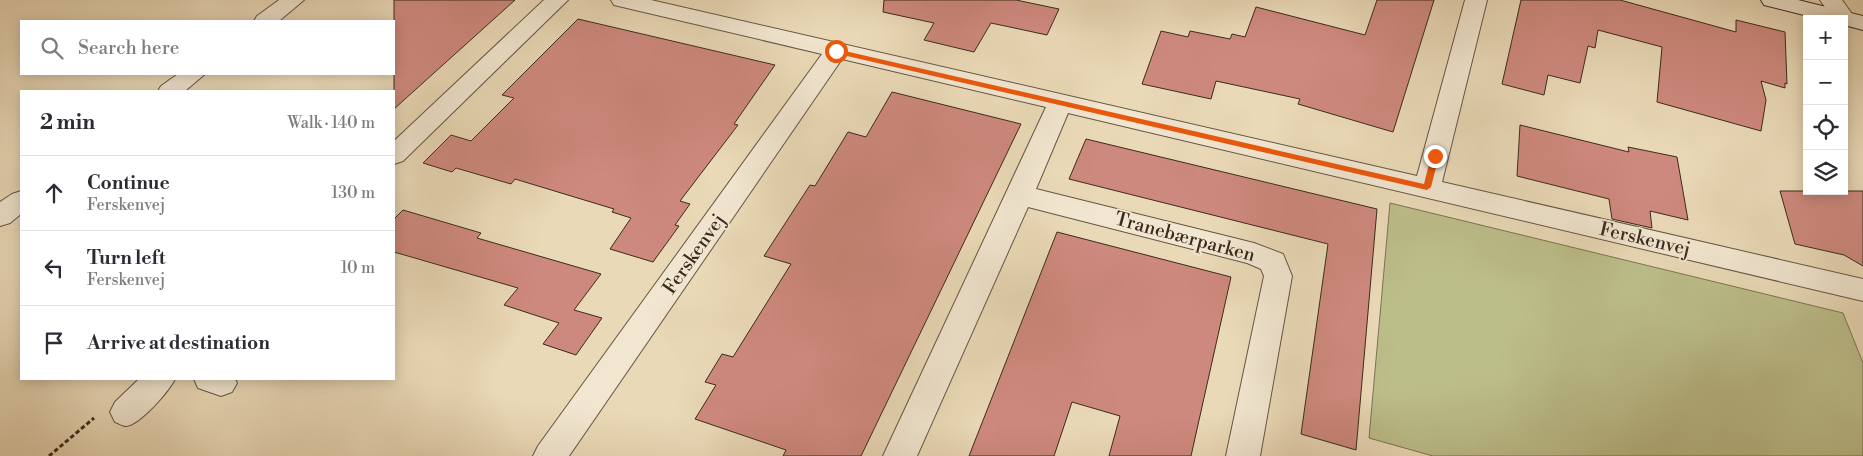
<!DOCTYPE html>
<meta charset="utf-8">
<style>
body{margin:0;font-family:"Libre Bodoni",serif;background:#f2f2f3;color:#2b2b33}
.controls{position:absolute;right:15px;top:15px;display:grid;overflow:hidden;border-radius:0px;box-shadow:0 2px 12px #0003}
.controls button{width:45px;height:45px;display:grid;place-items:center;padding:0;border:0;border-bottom:1px solid #e1e1e2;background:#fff;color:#2b2b33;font:25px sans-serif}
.stop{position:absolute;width:15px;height:15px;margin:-11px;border:4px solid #ea580c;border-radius:50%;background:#fff}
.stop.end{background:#ea580c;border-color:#fff;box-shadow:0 1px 5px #0008}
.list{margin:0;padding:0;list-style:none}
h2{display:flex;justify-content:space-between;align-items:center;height:65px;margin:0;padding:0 20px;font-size:21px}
h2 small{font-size:16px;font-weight:400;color:#7c7c81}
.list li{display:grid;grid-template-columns:32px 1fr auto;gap:15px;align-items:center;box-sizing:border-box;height:75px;padding:0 20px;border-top:1px solid #e1e1e2}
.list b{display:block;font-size:19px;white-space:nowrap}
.list p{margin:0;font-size:16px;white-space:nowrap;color:#7c7c81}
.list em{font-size:16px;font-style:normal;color:#7c7c81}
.icon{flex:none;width:28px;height:28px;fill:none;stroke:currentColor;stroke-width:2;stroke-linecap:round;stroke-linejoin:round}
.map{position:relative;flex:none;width:1863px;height:456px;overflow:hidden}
.search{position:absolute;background:#fff;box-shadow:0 2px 12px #0003;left:20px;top:20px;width:375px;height:55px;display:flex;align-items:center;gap:12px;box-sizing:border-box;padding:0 18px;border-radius:0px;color:#7c7c81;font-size:19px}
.panel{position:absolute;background:#fff;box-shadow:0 2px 12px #0003;left:20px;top:90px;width:375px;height:290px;border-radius:0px}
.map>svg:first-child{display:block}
</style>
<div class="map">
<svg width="1863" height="456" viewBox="0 0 1863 456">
<rect width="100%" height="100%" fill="#ead9b7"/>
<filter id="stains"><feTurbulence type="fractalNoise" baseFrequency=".004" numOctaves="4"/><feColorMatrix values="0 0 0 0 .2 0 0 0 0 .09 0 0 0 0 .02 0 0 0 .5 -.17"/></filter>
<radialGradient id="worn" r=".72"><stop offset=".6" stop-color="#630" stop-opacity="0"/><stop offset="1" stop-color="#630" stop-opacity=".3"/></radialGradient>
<path fill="#bcbe8a" stroke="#7b7454" d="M 1390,203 L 1843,313 L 1863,363 L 1863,456 L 1433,456 L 1369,438 Z"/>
<path fill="#ce897e" stroke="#3a2b1e" d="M 394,0 L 515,0 L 394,109 Z
M 884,0 L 1016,0 L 1059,9 L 1047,35 L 991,23 L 974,52 L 924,40 L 934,23 L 883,12 Z
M 1377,0 L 1434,0 L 1393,132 L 1298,104 L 1300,99 L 1216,81 L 1211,99 L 1142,84 L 1161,31 L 1188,37 L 1190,31 L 1230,39 L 1232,34 L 1245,37 L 1256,7 L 1365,35 Z
M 1521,0 L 1620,0 L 1736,32 L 1736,20 L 1785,32 L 1787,84 L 1785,83 L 1785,88 L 1761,81 L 1766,100 L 1761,131 L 1657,102 L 1662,47 L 1598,30 L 1595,48 L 1588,46 L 1580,83 L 1548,75 L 1544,95 L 1502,84 Z
M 578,19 L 775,65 L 734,124 L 738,125 L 680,201 L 690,204 L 675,225 L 679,226 L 653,262 L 610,249 L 631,218 L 612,212 L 614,209 L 515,179 L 511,184 L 456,168 L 452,172 L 423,163 L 451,135 L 471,141 L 514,98 L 502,95 Z
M 892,92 L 1021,124 L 861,456 L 783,456 L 786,450 L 695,419 L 716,385 L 705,382 L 722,354 L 733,357 L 791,264 L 764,256 L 810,185 L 815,186 L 848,132 L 866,137 Z
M 1520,125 L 1629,152 L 1628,147 L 1677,157 L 1688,220 L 1650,211 L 1652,228 L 1612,219 L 1609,199 L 1517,176 Z
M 1086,139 L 1377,209 L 1356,450 L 1301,434 L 1328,244 L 1069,179 Z
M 1780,191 L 1863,191 L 1863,266 L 1844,255 L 1795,244 Z
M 403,210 L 481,233 L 477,238 L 601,274 L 574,310 L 602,318 L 576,355 L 543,344 L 559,323 L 504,305 L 518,288 L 394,252 L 394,219 Z
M 1057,232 L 1231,277 L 1191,456 L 1109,456 L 1120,416 L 1072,402 L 1054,456 L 969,456 Z"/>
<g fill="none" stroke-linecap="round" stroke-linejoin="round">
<defs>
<path id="street" d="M 279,0 L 304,0 L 279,21 L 254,21 L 257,16 Z
M 544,0 L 568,0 L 403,161 L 394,164 L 394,141 Z
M 611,0 L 651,0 L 1417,176 L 1465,0 L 1487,0 L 1442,182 L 1863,279 L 1863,301 L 1068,113 L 1036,189 L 1254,243 L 1283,254 L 1292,276 L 1260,456 L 1226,456 L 1264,276 L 1261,269 L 1247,263 L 1028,207 L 917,456 L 883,456 L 1046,107 L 842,59 L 569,456 L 533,456 L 538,446 L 822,54 L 614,5 Z
M 1820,0 L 1842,0 L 1855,18 L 1852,23 L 1844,25 L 1844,19 L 1833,19 Z
M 178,74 L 205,74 L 185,91 L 158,91 L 161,86 Z
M 21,191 L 21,214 L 10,223 L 0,226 L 0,202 L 12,194 Z
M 139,379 L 175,379 C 169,391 140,425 126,426 C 123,426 118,423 115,422 L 110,412 L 115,402 Z
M 194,379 L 235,379 L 237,383 L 232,392 L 221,396 L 198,388 Z"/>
<path id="secondary" d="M 1761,0 L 1798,0 L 1863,16 L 1863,30 L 1844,25 L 1844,19 L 1820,19 L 1764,5 Z"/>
</defs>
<use href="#street" stroke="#665644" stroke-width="2"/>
<use href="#secondary" stroke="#3a2b1e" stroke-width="2"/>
<path stroke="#3a2b1e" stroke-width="3" stroke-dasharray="4.5 2.5" stroke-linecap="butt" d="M 49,456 L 94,418"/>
<use href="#street" fill="#f1e6d0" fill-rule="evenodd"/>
<use href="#secondary" fill="#f1e6d0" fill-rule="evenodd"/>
</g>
<path fill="#ea580c" d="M 836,49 L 1424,184 L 1431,156 L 1435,153 L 1439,156 L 1431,187 L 1427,190 L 834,53 Z"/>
<g text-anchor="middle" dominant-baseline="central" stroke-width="4" stroke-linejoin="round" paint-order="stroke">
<g font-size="19" fill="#3a2b1e" stroke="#f1e6d0">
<text transform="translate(1185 237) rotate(15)">Tranebærparken</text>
<text transform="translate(1645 239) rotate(13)">Ferskenvej</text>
<text transform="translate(694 254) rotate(-55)">Ferskenvej</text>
</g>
</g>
<rect width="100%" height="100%" filter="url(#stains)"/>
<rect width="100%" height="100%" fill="url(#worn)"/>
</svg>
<div class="controls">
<button>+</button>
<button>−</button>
<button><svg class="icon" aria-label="locate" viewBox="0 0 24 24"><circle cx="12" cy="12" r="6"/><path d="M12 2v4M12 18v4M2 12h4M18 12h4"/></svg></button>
<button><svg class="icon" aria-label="layers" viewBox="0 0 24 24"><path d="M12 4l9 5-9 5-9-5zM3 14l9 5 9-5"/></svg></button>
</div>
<div class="stop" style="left:836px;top:51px"></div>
<div class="stop end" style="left:1435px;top:156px"></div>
<div class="search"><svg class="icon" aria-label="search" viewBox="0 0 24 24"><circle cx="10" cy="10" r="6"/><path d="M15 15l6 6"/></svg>Search here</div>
<section class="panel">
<h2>2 min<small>Walk · 140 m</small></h2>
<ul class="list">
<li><svg class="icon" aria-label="ahead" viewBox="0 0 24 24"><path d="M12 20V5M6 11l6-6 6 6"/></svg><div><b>Continue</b><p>Ferskenvej</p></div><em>130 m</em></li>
<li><svg class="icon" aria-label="left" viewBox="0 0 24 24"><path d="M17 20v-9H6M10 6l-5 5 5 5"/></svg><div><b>Turn left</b><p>Ferskenvej</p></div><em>10 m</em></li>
<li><svg class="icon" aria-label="arrive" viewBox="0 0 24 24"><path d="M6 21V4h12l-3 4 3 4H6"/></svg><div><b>Arrive at destination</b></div></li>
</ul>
</section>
</div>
